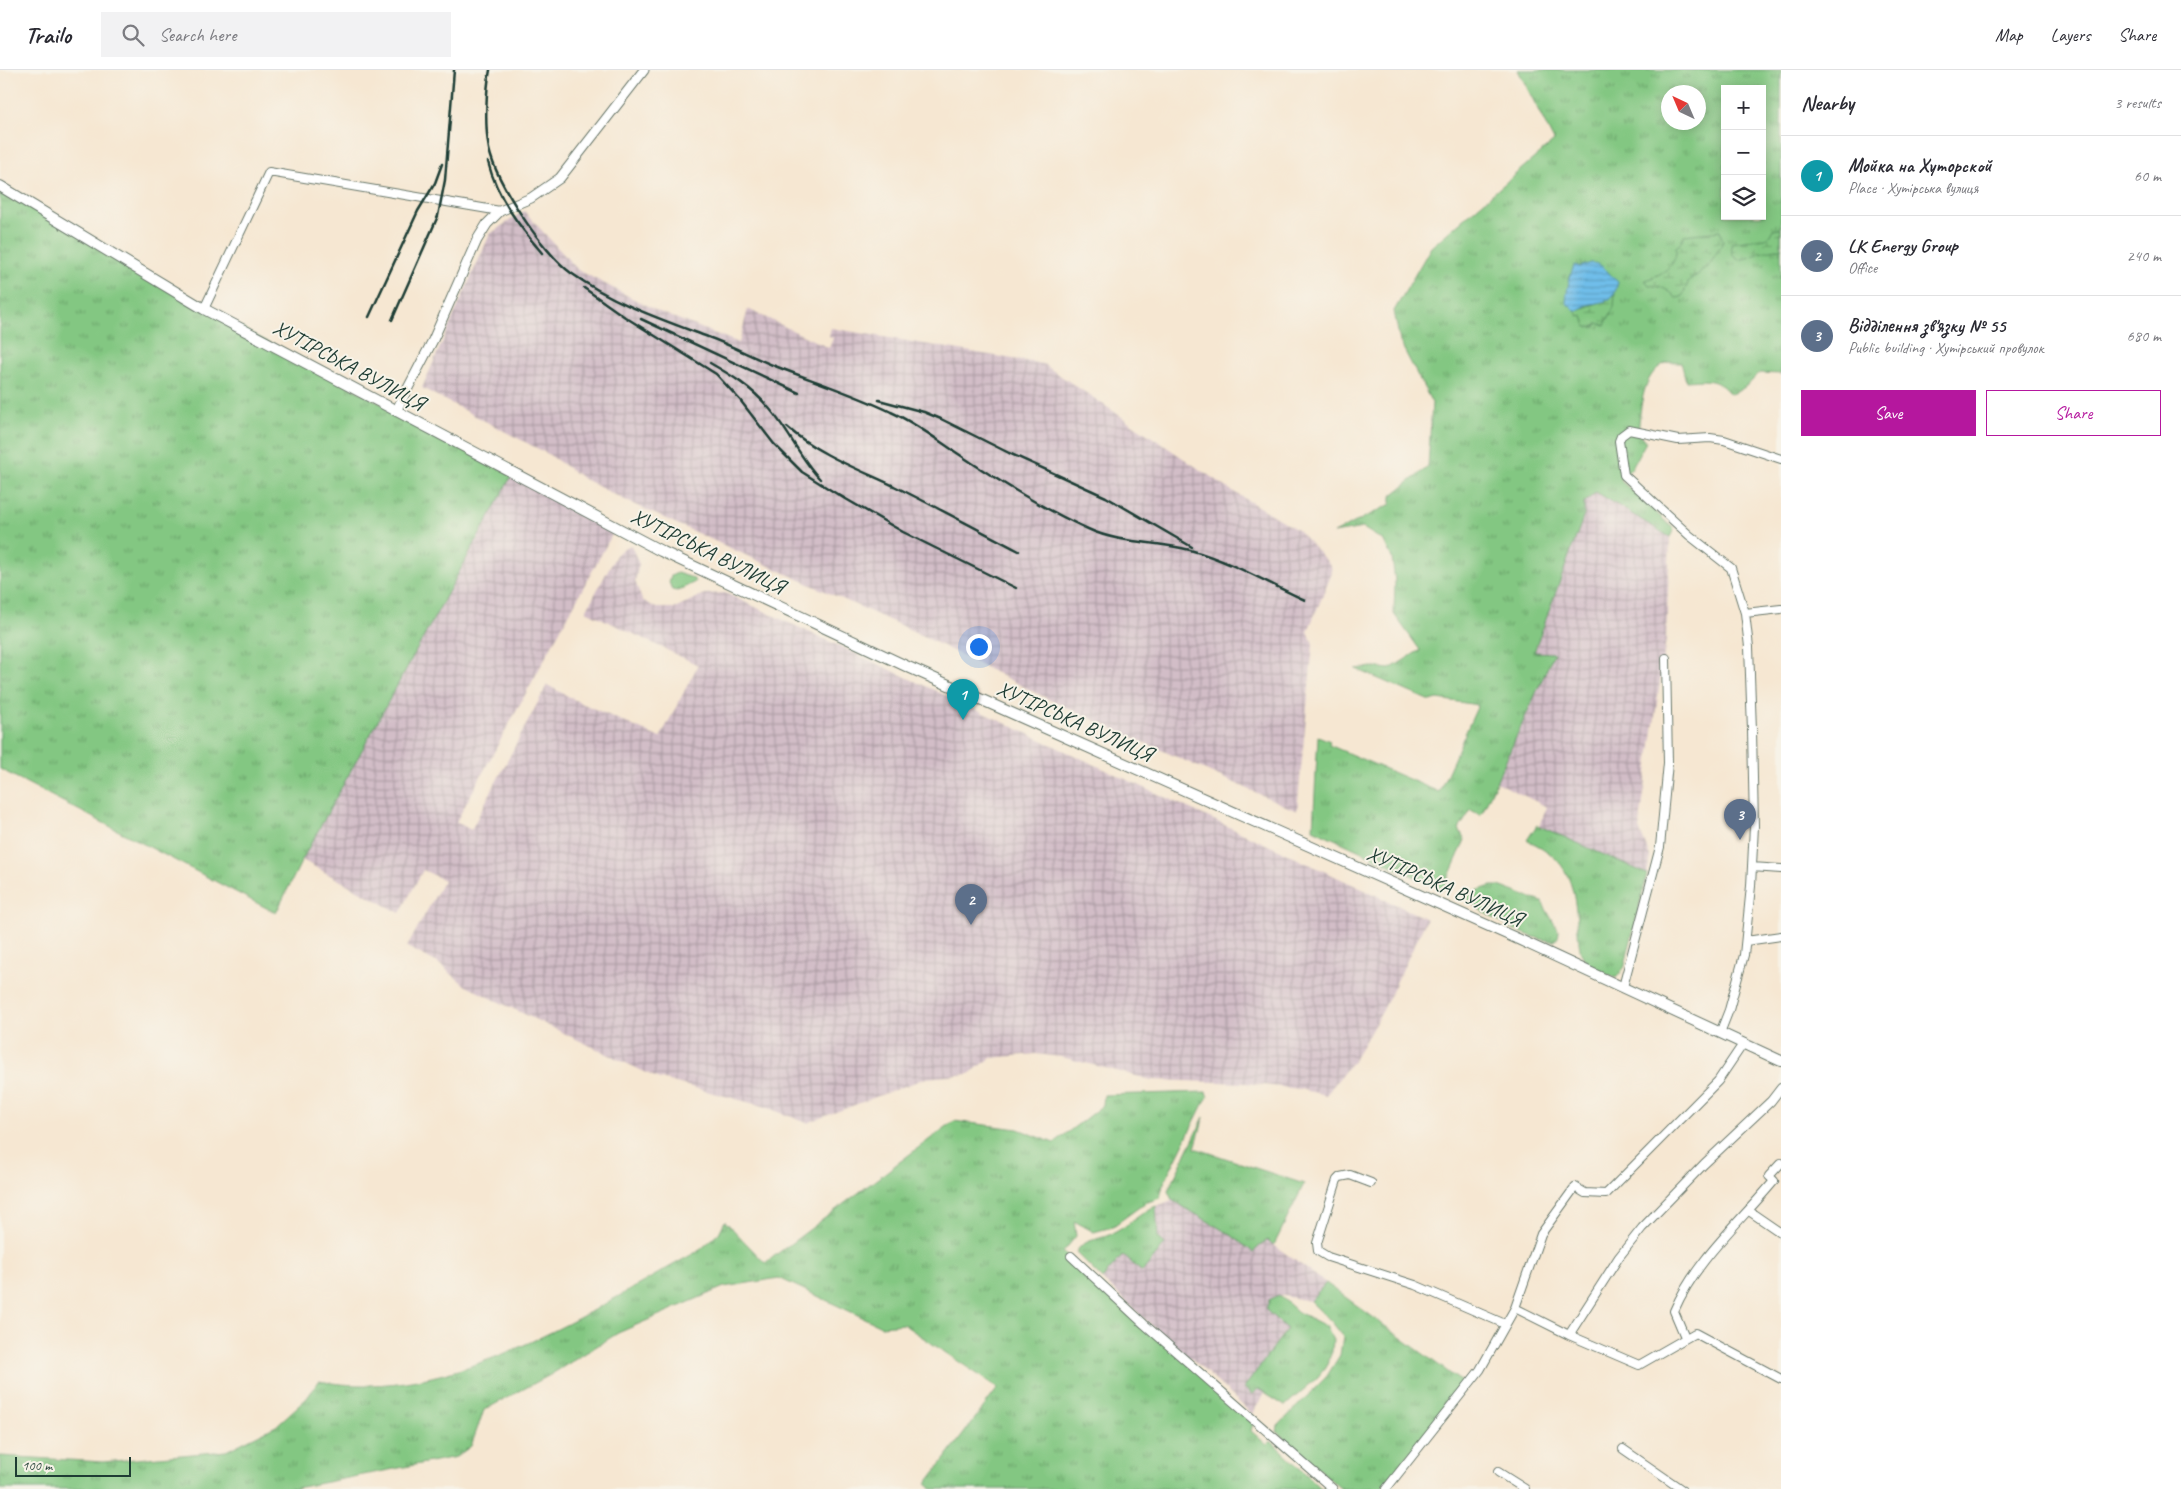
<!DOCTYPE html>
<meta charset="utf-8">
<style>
body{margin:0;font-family:Caveat,sans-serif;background:#f2f2f3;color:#2b2b33}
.controls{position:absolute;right:15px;top:15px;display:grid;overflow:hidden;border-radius:0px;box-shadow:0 2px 12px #0003}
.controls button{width:45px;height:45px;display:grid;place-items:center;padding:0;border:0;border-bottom:1px solid #e1e1e2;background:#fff;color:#2b2b33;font:25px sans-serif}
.compass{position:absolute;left:1661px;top:15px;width:45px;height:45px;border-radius:50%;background:#fff;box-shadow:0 2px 12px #0003;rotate:316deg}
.scale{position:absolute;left:15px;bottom:12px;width:116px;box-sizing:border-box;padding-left:5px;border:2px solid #1f3d34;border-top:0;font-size:14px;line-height:18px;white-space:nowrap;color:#1f3d34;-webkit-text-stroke:4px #f7f3e8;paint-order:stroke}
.you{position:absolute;left:978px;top:576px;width:18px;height:18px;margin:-12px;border:4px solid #fff;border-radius:50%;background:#1a73e8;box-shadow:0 0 0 8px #1a73e833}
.badge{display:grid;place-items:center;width:32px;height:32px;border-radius:50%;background:#b5179e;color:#fff;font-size:16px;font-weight:700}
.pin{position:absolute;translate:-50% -41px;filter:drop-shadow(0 1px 2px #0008)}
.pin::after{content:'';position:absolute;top:26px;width:18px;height:15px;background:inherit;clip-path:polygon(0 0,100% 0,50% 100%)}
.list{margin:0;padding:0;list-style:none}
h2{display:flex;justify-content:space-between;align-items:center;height:65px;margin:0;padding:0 20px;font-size:21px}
h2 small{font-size:16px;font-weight:400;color:#7c7c81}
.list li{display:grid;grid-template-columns:32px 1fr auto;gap:15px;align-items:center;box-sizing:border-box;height:80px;padding:0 20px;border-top:1px solid #e1e1e2}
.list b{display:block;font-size:19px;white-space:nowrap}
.list p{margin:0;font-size:16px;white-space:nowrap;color:#7c7c81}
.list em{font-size:16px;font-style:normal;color:#7c7c81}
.actions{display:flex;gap:10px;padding:15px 20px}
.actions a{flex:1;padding:11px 0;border:1px solid #b5179e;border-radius:0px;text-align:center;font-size:18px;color:#b5179e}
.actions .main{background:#b5179e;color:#fff}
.icon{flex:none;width:28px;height:28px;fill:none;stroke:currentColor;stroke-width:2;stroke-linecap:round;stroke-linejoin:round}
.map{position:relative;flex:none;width:1781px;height:1419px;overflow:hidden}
header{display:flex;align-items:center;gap:30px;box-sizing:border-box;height:70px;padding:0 25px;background:#fff;border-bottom:1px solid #e1e1e2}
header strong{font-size:24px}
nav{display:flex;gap:28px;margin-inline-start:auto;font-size:18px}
.search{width:350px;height:45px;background:#f2f2f3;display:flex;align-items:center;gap:12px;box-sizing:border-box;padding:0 18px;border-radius:0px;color:#7c7c81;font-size:19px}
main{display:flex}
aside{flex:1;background:#fff}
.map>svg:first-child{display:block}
</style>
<header>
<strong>Trailo</strong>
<div class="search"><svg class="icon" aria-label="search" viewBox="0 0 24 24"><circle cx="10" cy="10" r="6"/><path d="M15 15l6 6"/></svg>Search here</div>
<nav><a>Map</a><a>Layers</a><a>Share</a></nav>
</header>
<main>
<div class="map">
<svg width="1781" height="1419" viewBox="0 0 1781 1419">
<defs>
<pattern id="industrial-grid" width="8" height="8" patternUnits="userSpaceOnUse" patternTransform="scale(1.25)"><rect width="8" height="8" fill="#d2bdc7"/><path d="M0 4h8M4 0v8" fill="none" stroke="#aa9ba2"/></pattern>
<pattern id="grass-tufts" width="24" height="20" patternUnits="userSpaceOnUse" patternTransform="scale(1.25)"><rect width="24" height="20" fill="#83c782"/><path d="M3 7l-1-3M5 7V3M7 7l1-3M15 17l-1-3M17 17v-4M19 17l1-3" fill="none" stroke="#6ba36b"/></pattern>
<pattern id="wetland-marsh" width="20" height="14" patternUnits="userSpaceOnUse" patternTransform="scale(1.25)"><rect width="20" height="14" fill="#83c782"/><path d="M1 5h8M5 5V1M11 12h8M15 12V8" fill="none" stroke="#6ba36b"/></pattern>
<pattern id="water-rules" width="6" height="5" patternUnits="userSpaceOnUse" patternTransform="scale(1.25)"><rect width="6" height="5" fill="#70beea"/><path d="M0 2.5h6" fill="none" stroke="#5b9cbe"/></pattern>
</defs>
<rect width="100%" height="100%" fill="#f7f3e8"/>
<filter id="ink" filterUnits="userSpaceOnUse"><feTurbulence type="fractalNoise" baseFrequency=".02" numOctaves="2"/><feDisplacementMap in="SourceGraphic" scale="10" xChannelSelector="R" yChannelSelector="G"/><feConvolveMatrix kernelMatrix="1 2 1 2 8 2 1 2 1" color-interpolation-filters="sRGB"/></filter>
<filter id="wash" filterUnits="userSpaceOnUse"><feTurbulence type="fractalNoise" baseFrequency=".0096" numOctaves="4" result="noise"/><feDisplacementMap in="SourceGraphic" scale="20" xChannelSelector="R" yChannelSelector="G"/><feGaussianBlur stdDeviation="1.12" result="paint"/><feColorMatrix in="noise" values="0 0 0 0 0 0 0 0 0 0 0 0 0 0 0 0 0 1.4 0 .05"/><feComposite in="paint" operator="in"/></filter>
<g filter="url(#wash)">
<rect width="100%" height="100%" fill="#f6e7d2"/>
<path fill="url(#industrial-grid)" d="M 524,141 L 578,200 L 657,241 L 739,273 L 748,239 L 829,278 L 833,268 L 829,266 L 831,258 L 1043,294 L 1229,419 L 1299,461 L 1331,496 L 1332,503 L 1308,561 L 1313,574 L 1297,741 L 1052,631 L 913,561 L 633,434 L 584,409 L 548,384 L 422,318 L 490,164 Z
M 512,405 L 614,461 L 456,752 L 471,760 L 547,615 L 579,632 L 660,668 L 698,595 L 586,541 L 616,485 L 624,478 L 631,475 L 639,494 L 635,511 L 642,530 L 656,538 L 675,538 L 704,524 L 725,523 L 1427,849 L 1383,940 L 1355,988 L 1326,1025 L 1299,1019 L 1245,1013 L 1152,1010 L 1062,987 L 1036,984 L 991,988 L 969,1004 L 926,1008 L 807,1053 L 766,1037 L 657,1008 L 466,916 L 438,893 L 407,877 L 444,810 L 423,800 L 400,843 L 302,790 Z
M 1596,422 L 1670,467 L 1666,569 L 1639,759 L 1650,786 L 1647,804 L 1539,756 L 1547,737 L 1496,712 L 1553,584 L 1534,583 L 1584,445 L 1584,433 Z
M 1172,1130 L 1231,1165 L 1253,1182 L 1267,1170 L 1326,1213 L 1310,1231 L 1279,1225 L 1269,1230 L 1266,1240 L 1287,1258 L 1244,1318 L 1258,1319 L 1265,1323 L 1252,1344 L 1192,1289 L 1183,1285 L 1102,1209 L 1123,1185 L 1142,1202 L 1158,1167 L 1156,1136 Z"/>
<path fill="url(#grass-tufts)" stroke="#51825b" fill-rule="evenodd" d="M 1518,0 L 1781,0 L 1781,304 L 1759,303 C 1751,313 1742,321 1730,324 C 1716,307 1706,310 1686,311 L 1681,292 C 1677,292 1670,291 1666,293 C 1641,304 1641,339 1638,362 L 1646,372 L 1631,399 L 1620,410 L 1674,459 L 1670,467 L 1596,422 L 1584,433 L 1584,445 L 1534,582 L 1554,583 L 1482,743 L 1480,745 L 1471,740 L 1459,759 L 1465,770 L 1443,820 L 1313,759 L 1318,666 L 1330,671 L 1329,675 L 1439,722 L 1478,635 L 1438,629 L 1430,631 L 1356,599 L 1372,597 L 1390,599 L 1420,580 L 1394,544 L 1395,511 L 1392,488 L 1384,471 L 1363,458 L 1334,463 L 1391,434 L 1391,426 L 1428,397 L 1432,333 L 1400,272 L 1394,241 L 1431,177 L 1554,71 ZM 1725,19 L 1762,19 L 1762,146 L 1725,146 ZM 1668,22 L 1698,22 L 1698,52 L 1668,52 Z
M 0,118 L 154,210 L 512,405 L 302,790 L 276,843 L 0,699 Z
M 677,503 L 693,508 L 695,512 L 677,521 L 672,520 L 669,512 L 671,506 Z
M 1537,755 L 1647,804 L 1624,899 L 1616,908 C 1607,904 1594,900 1588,894 C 1579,884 1579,874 1578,861 C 1574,817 1572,790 1527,770 Z
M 1491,816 L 1499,816 L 1542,832 L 1559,862 L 1558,867 L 1555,871 C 1536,873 1479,844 1467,828 L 1470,823 Z
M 1206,1022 L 1208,1027 L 1202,1036 L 1163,1115 L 1160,1128 L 1145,1133 L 1112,1157 L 1094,1162 L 1074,1151 L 1076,1166 L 1063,1182 L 1253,1353 L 1251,1361 L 1267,1375 L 1271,1371 L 1322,1419 L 932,1419 L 926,1414 L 998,1318 L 903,1254 L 881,1256 L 779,1208 L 724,1217 L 618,1263 L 550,1305 L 484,1340 L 471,1376 L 456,1387 L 291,1419 L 0,1419 L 0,1386 L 103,1392 L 226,1381 L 276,1356 L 307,1328 L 319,1311 C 452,1336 589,1241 700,1180 L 719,1163 L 725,1151 L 765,1193 L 954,1051 L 1018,1059 L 1054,1073 L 1103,1035 L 1104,1025 Z
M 1204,1047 L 1195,1078 L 1304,1114 L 1274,1175 L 1267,1170 L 1253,1182 L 1231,1165 L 1172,1130 L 1168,1121 Z
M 1156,1136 L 1158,1167 L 1165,1174 L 1142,1202 L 1123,1185 L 1102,1209 L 1076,1183 C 1081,1170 1097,1170 1109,1165 C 1124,1160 1139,1143 1156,1136 Z
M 1326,1213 L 1466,1315 L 1381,1419 L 1341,1419 L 1277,1362 L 1278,1356 L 1327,1306 L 1340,1285 L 1343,1266 L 1331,1251 L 1310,1231 Z
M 1279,1225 L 1298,1242 L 1326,1256 L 1333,1270 L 1332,1282 L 1325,1298 L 1317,1308 L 1285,1336 L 1258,1319 L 1252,1324 L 1244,1318 L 1287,1259 L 1266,1240 L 1269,1230 Z"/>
<path fill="url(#wetland-marsh)" stroke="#51825b" d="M 1773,159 L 1781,159 L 1781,179 C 1764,178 1754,188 1738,190 L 1732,183 L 1731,173 L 1766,168 L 1770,165 Z
M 1720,161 L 1723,172 L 1708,197 L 1689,211 L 1682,227 L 1676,228 C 1668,218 1660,217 1649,215 L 1645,210 C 1661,205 1678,196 1676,177 L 1680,174 L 1684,165 Z
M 1615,223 L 1614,237 L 1605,255 L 1597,253 L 1595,257 L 1586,257 L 1583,246 L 1578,245 L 1576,241 C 1589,235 1607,232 1615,223 Z"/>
<path fill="url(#water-rules)" stroke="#487e8f" d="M 1591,193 C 1604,193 1608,204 1618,212 C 1614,230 1609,231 1592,234 C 1587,234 1581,239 1576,241 L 1566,233 C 1566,225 1570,201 1575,195 L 1580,197 Z"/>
</g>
<g filter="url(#ink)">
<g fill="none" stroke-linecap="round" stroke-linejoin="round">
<defs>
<path id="minor" d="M 204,239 L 269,102 L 500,141
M 1745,543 L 1781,539
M 1752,797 L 1781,799
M 1746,871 L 1781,866
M 1623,917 L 1660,777 L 1668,693 L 1666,588
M 1720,963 L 1729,940 L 1744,885 L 1751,816 L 1754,756 L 1752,660 L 1749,577 L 1745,543 L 1731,498 L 1689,465 L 1624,405 L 1619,371 L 1621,366 L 1629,360 L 1678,370 L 1710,368 L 1724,370 L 1781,389
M 1371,1113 L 1350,1105 L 1340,1107 L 1337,1110 L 1317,1173 L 1318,1181 L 1328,1187 L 1415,1215 L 1505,1254
M 1749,1141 L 1781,1163
M 1071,1186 L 1144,1254 L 1333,1419
M 1515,1238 L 1569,1265 L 1639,1295 L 1695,1263 L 1781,1309
M 1569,1265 L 1619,1187 L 1642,1158 L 1704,1094 L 1771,1031 L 1781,1018
M 1685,1267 L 1674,1241 C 1695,1191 1740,1152 1774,1111 L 1769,1106 L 1781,1093
M 1623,1379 L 1681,1419
M 1498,1402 L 1525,1419
M 1386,1419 L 1480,1300 L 1515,1238 L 1541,1164 L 1575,1117 L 1585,1123 L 1606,1124 L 1718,1011 L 1743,974"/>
<path id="tertiary" d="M 396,341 L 433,270 L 477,170 L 487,154 L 500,141 L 531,128 L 560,108 L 644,0"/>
<path id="secondary" d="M 0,116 L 204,239 L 661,481 L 906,596 L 1518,869 L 1781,991"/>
</defs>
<use href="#minor" stroke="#6a786b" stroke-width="10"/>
<use href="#tertiary" stroke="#6a786b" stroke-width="11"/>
<use href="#secondary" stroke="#6a786b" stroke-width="12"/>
<use href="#minor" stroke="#fff" stroke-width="8"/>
<use href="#tertiary" stroke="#fff" stroke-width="9"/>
<use href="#secondary" stroke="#fff" stroke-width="10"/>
<path stroke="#1f3d34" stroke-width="2.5" d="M 490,0 C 486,20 485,53 488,73 C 492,108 543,183 571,203 C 613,233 660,249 708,267 C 731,275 752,287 775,296 C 813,311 854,324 891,342 C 918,354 941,373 966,389 C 1005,415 1046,440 1088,459 C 1120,474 1157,471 1190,480 C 1230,491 1268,513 1305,530
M 488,92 C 497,127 519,156 542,183
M 584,218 L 625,247 L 716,304 L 740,330 L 774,374 L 802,402 L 845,429
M 369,247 L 418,141 L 435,113 L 442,94
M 641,249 L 799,323
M 392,250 L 438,146 L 445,110 L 454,0
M 710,293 C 731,305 752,318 768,337 C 788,359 799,387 820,409
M 879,330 L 924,342 L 941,349 L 1009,383 L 1106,427 L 1192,477
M 787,357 C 817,384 858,399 894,416 C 936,437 977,459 1019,481
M 839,425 L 903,462 L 1016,518"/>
</g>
</g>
<g text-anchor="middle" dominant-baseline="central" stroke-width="4" stroke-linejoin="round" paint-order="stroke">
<g font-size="21" fill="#1f3d34" stroke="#f7f3e8">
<text transform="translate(349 295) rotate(28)">ХУТІРСЬКА ВУЛИЦЯ</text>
<text transform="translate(708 481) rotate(26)">ХУТІРСЬКА ВУЛИЦЯ</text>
<text transform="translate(1075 651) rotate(24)">ХУТІРСЬКА ВУЛИЦЯ</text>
<text transform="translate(1445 816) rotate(24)">ХУТІРСЬКА ВУЛИЦЯ</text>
</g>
</g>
</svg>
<div class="controls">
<button>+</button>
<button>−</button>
<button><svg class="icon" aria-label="layers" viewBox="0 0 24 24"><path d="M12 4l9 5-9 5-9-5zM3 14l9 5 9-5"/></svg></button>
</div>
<svg class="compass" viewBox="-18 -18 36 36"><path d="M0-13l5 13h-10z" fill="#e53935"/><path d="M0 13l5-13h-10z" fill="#7c7c81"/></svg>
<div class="scale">100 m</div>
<div class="you"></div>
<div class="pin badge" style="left:963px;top:650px;background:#0f9aa8">1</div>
<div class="pin badge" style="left:971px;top:855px;background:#5c6f8a">2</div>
<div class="pin badge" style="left:1740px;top:770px;background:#5c6f8a">3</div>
</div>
<aside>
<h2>Nearby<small>3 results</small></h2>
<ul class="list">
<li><span class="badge" style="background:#0f9aa8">1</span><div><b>Мойка на Хуторской</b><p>Place · Хутірська вулиця</p></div><em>60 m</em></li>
<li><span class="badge" style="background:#5c6f8a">2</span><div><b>LK Energy Group</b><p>Office</p></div><em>240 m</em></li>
<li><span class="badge" style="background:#5c6f8a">3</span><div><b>Відділення зв'язку № 55</b><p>Public building · Хутірський провулок</p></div><em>680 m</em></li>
</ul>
<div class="actions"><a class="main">Save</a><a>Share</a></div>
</aside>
</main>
